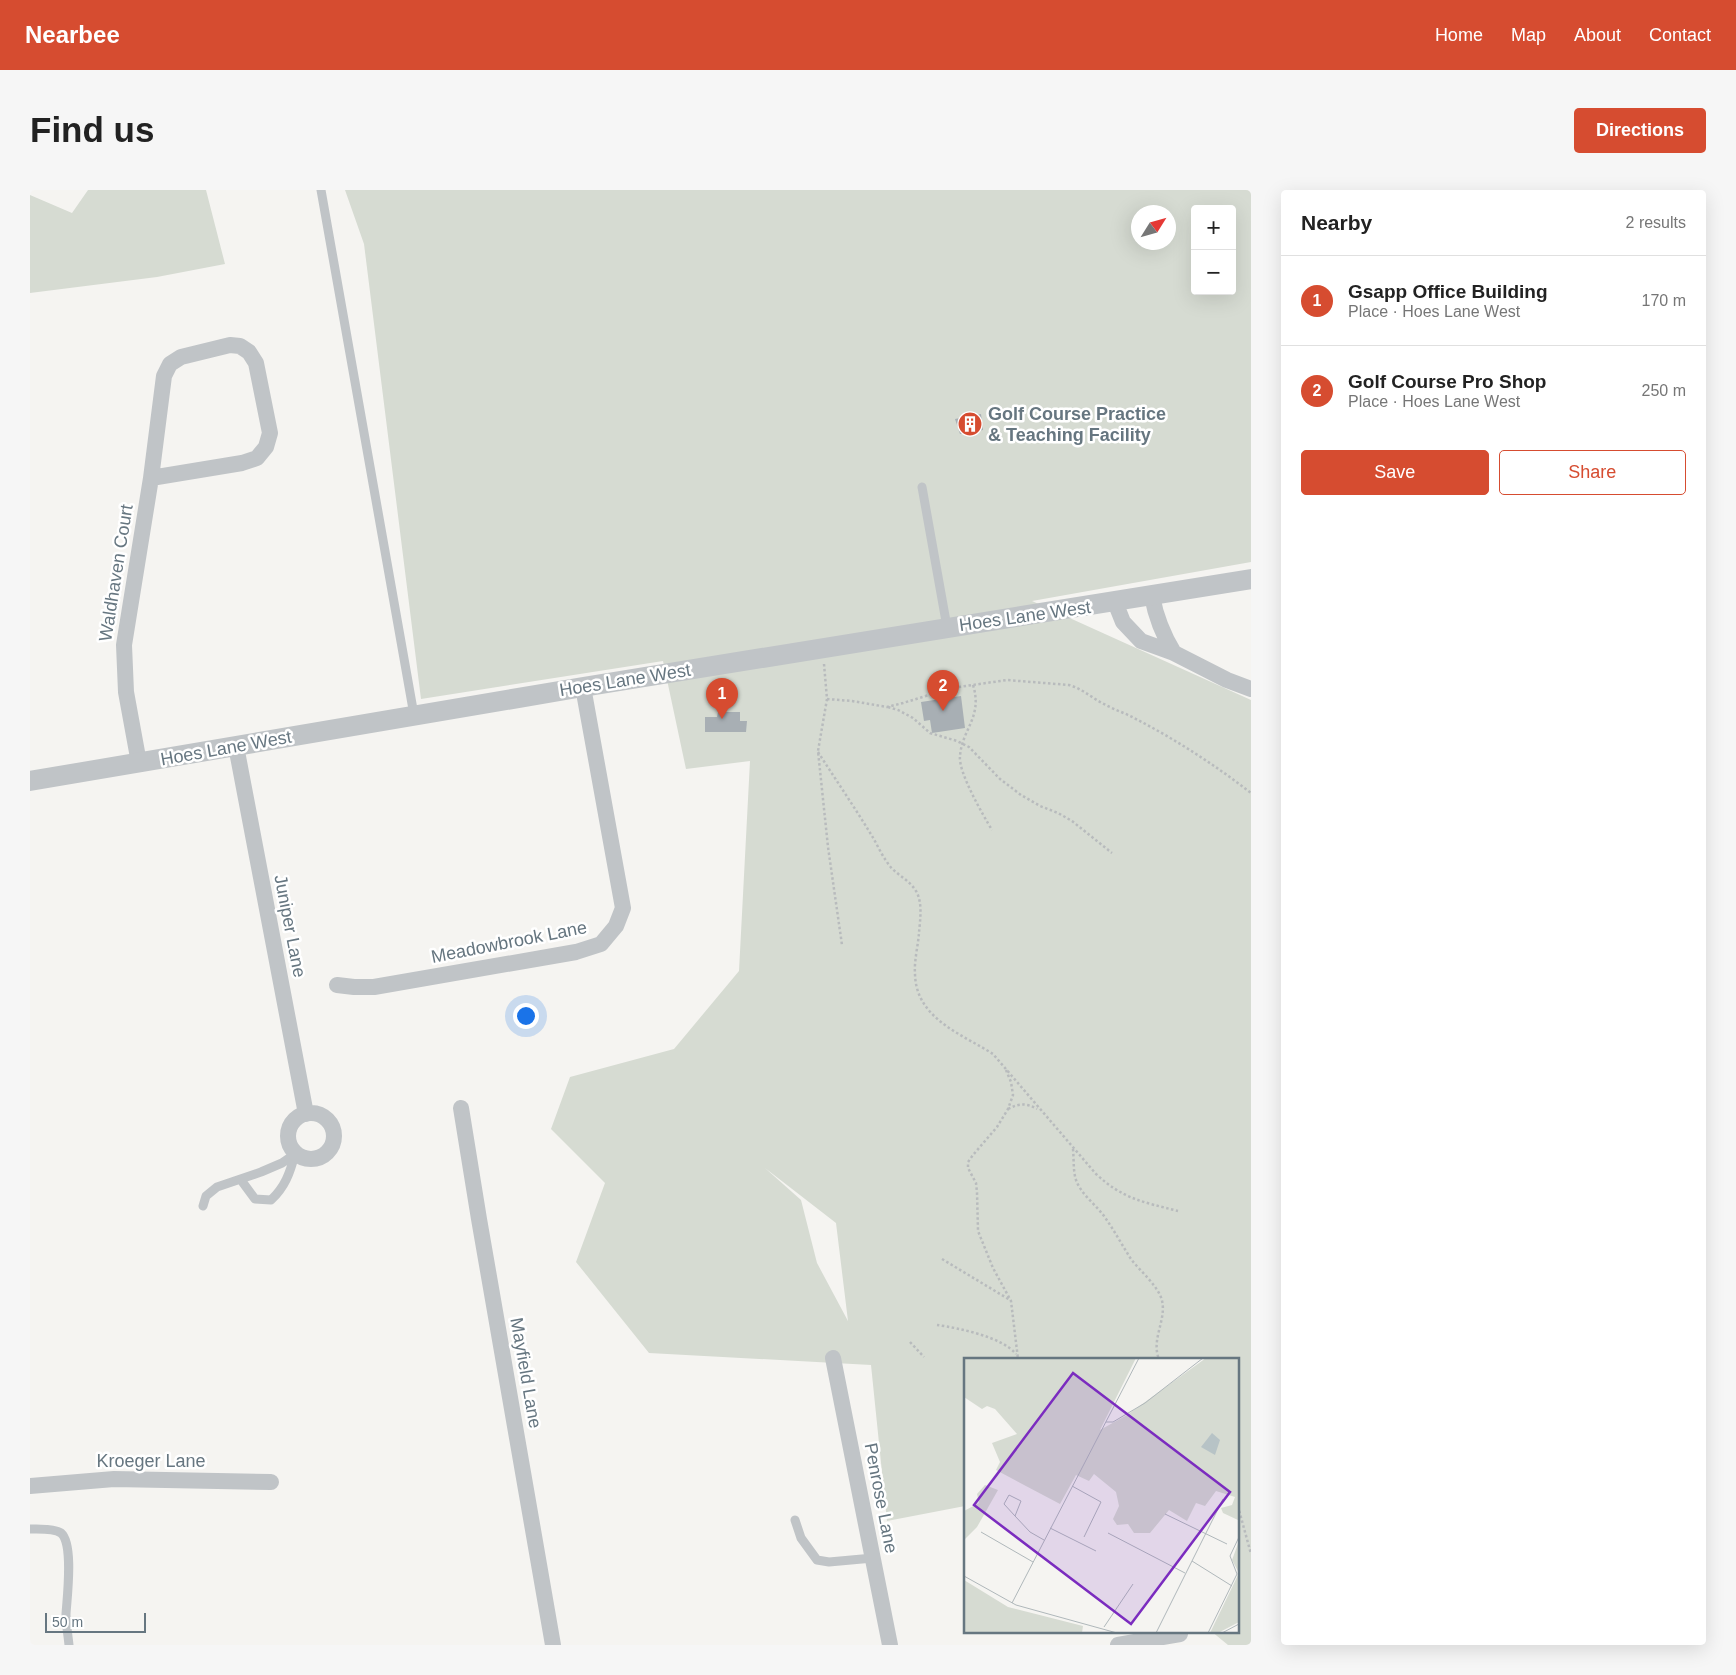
<!DOCTYPE html>
<meta charset="utf-8">
<style>
body{margin:0;font-family:Arial,sans-serif;background:#f6f6f6;color:#222}
.controls{position:absolute;right:15px;top:15px;display:grid;overflow:hidden;border-radius:5px;box-shadow:0 5px 20px #0002}
.controls button{width:45px;height:45px;display:grid;place-items:center;padding:0;border:0;border-bottom:1px solid #e0e0e0;background:#fff;color:#222;font:25px sans-serif}
.compass{position:absolute;left:1101px;top:15px;width:45px;height:45px;border-radius:50%;background:#fff;box-shadow:0 5px 20px #0002;rotate:53deg}
.scale{position:absolute;left:15px;bottom:12px;width:101px;box-sizing:border-box;padding-left:5px;border:2px solid #667680;border-top:0;font-size:14px;line-height:18px;white-space:nowrap;color:#667680;-webkit-text-stroke:4px #fff;paint-order:stroke}
.you{position:absolute;left:495px;top:825px;width:18px;height:18px;margin:-12px;border:4px solid #fff;border-radius:50%;background:#1a73e8;box-shadow:0 0 0 8px #1a73e833}
.badge{display:grid;place-items:center;width:32px;height:32px;border-radius:50%;background:#d64c30;color:#fff;font-size:16px;font-weight:700}
.pin{position:absolute;translate:-50% -41px;filter:drop-shadow(0 1px 2px #0008)}
.pin::after{content:'';position:absolute;top:26px;width:18px;height:15px;background:inherit;clip-path:polygon(0 0,100% 0,50% 100%)}
.list{margin:0;padding:0;list-style:none}
h2{display:flex;justify-content:space-between;align-items:center;height:65px;margin:0;padding:0 20px;font-size:21px}
h2 small{font-size:16px;font-weight:400;color:#767676}
.list li{display:grid;grid-template-columns:32px 1fr auto;gap:15px;align-items:center;box-sizing:border-box;height:90px;padding:0 20px;border-top:1px solid #e0e0e0}
.list b{display:block;font-size:19px;white-space:nowrap}
.list p{margin:0;font-size:16px;white-space:nowrap;color:#767676}
.list em{font-size:16px;font-style:normal;color:#767676}
.actions{display:flex;gap:10px;padding:15px 20px}
.actions a{flex:1;padding:11px 0;border:1px solid #d64c30;border-radius:5px;text-align:center;font-size:18px;color:#d64c30}
.actions .main{background:#d64c30;color:#fff}
.map{position:relative;flex:none;width:1221px;height:1455px;overflow:hidden;border-radius:5px}
header{display:flex;align-items:center;gap:30px;box-sizing:border-box;height:70px;padding:0 25px;background:#d64c30;color:#fff}
header strong{font-size:24px}
nav{display:flex;gap:28px;margin-inline-start:auto;font-size:18px}
.intro{display:flex;align-items:center;justify-content:space-between;box-sizing:border-box;height:120px;padding:0 30px}
h1{margin:0;font-size:35px}
.button{padding:12px 22px;border-radius:5px;background:#d64c30;color:#fff;font-size:18px;font-weight:700}
main{display:flex;gap:30px;padding:0 30px}
aside{flex:1;background:#fff;border-radius:5px;box-shadow:0 5px 20px #0002}
.map>svg:first-child{display:block}
</style>
<header>
<strong>Nearbee</strong>
<nav><a>Home</a><a>Map</a><a>About</a><a>Contact</a></nav>
</header>
<div class="intro"><h1>Find us</h1><a class="button">Directions</a></div>
<main>
<div class="map">
<svg width="1221" height="1455" viewBox="0 0 1221 1455">
<rect width="100%" height="100%" fill="#f5f4f1"/>
<path fill="#d6dbd2" fill-rule="evenodd" d="M 58,0 L 176,0 L 195,74 L 127,87 L 0,103 L 0,5 L 42,23 Z
M 315,0 L 1221,0 L 1221,372 L 1002,411 L 1221,510 L 1221,1455 L 1198,1455 L 1181,1441 L 1207,1441 L 1207,1169 L 935,1169 L 935,1316 L 857,1331 L 841,1175 L 619,1163 L 546,1072 L 575,993 L 521,939 L 540,887 L 644,859 L 709,781 L 720,571 L 656,579 L 633,471 L 391,509 L 334,54 ZM 1165,19 L 1202,19 L 1202,101 L 1165,101 ZM 1108,22 L 1138,22 L 1138,52 L 1108,52 ZM 735,978 L 806,1033 L 818,1131 L 787,1073 L 771,1010 Z"/>
<path fill="#a8afb4" d="M 951,224 L 953,240 L 930,244 L 925,229 Z
M 931,506 L 935,538 L 902,543 L 900,530 L 894,531 L 891,512 Z
M 688,522 L 710,522 L 710,531 L 717,531 L 716,542 L 675,542 L 675,527 L 687,527 Z"/>
<g fill="none" stroke-linecap="round" stroke-linejoin="round">
<path stroke="#b8bbbd" stroke-width="2.5" stroke-dasharray="2.5 2.5" stroke-linecap="butt" d="M 794,474 L 797,509 L 788,561 L 798,657 L 812,755
M 943,495 C 953,527 932,539 930,566 C 928,582 953,625 962,640
M 797,509 L 822,511 L 857,517 L 873,513 L 922,498 L 977,490 L 1039,495 C 1053,499 1063,509 1076,515 C 1085,520 1095,523 1104,528 C 1145,549 1185,575 1221,603
M 858,517 L 868,520 L 883,528 L 900,543 L 927,551 L 939,557 L 970,589 L 991,605 L 1010,616 L 1028,623 L 1042,631 L 1082,663
M 788,562 C 806,590 825,618 842,646 C 847,654 851,664 857,672 C 864,684 879,689 886,701 C 893,713 890,730 889,743 C 888,756 884,771 885,784 C 886,829 932,844 963,864 L 1066,984 C 1093,1009 1113,1012 1148,1021
M 976,880 L 981,892 L 983,905 L 978,919 L 967,937 L 943,965 L 938,972 L 938,978 L 946,993 L 947,1002 L 948,1041 L 963,1078 L 981,1111 L 988,1169
M 978,919 C 989,913 997,913 1007,919
M 1043,959 C 1044,969 1043,981 1046,990 C 1051,1004 1065,1014 1074,1026 C 1084,1040 1092,1055 1101,1069 C 1110,1081 1123,1091 1130,1105 C 1140,1126 1120,1148 1129,1169
M 912,1069 L 980,1110
M 907,1135 C 929,1138 972,1147 986,1164
M 880,1152 L 894,1167
M 1207,1306 L 1209,1320 L 1221,1364"/>
<path stroke="#c0c4c7" stroke-width="9" d="M 291,0 L 384,525
M 892,297 L 917,437
M 211,990 L 225,1009 L 241,1010 C 255,997 260,983 265,964
M 173,1016 L 176,1006 L 187,997 L 231,982 L 252,973 L 265,964
M 765,1330 L 771,1348 L 787,1370 L 799,1372 L 843,1368
M 0,1339 C 8,1339 24,1338 31,1343 C 44,1354 37,1407 36,1424 C 36,1434 38,1445 39,1455"/>
<path stroke="#c0c4c7" stroke-width="16" d="M 200,155 L 210,156 L 219,162 L 226,173 L 240,243 L 236,257 L 227,268 L 212,273 L 121,288 L 134,186 L 140,174 L 151,167 Z
M 1122,406 C 1126,428 1133,445 1144,463
M 1085,412 L 1093,432 L 1111,451 L 1144,463 L 1197,490 L 1221,499
M 206,556 L 276,924
M 109,573 L 96,502 L 94,455 L 121,288
M 307,795 L 324,797 L 344,797 L 546,762 L 571,754 L 586,736 L 593,718 L 553,497
M 431,918 L 449,1029 L 523,1455
M258 946a23 23 0 1 1 46 0a23 23 0 1 1-46 0Z
M 803,1168 L 860,1455
M 0,1296 L 84,1289 L 241,1292
M 1088,1455 L 1150,1444"/>
<path stroke="#c0c4c7" stroke-width="20" d="M 0,591 L 553,497 L 1221,389"/>
</g>
<defs>
<symbol id="building-disc" viewBox="-11 -11 22 22"><circle r="9.5" fill="#d64c30" stroke="#fff"/><path d="M-4-6H4V6H1V3H-1V6H-4ZM-2.5-4.3h1.7v1.8h-1.7ZM.8-4.3h1.7v1.8H.8ZM-2.5-1h1.7V.8h-1.7ZM.8-1h1.7V.8H.8Z" fill="#fff"/></symbol>
</defs>
<g fill-rule="evenodd">
<use href="#building-disc" x="926" y="220" width="28" height="28"/>
</g>
<g text-anchor="middle" dominant-baseline="central" stroke-width="5" stroke-linejoin="round" paint-order="stroke">
<g font-size="18" font-weight="bold" fill="#667680" stroke="#fff" text-anchor="start">
<text x="958" y="224">Golf Course Practice<tspan x="958" dy="21">&amp; Teaching Facility</tspan></text>
</g>
<g font-size="18" fill="#667680" stroke="#fff">
<text transform="translate(86 383) rotate(-81)">Waldhaven Court</text>
<text transform="translate(995 426) rotate(-8)">Hoes Lane West</text>
<text transform="translate(595 490) rotate(-9)">Hoes Lane West</text>
<text transform="translate(196 558) rotate(-10)">Hoes Lane West</text>
<text transform="translate(260 736) rotate(79)">Juniper Lane</text>
<text transform="translate(479 752) rotate(-11)">Meadowbrook Lane</text>
<text transform="translate(496 1183) rotate(80)">Mayfield Lane</text>
<text x="121" y="1271">Kroeger Lane</text>
<text transform="translate(851 1308) rotate(79)">Penrose Lane</text>
</g>
</g>
<g transform="translate(934 1168)">
<rect width="275" height="275" fill="#f5f4f1"/>
<path d="M 0,0 L 172,0 L 136,72 L 163,57 L 242,0 L 275,0 L 274,162 L 259,155 L 257,150 L 268,147 L 271,139 L 252,133 L 241,148 L 232,145 L 223,163 L 205,152 L 186,175 L 170,175 L 164,166 L 153,167 L 149,161 L 155,148 L 152,134 L 130,116 L 125,123 L 112,117 L 96,146 L 32,112 L 36,104 L 28,85 L 53,76 L 31,51 L 23,48 L 18,51 L 0,39 ZM 21,127 L 34,132 L 13,169 L 0,182 L 0,153 L 15,145 L 13,136 ZM 275,183 L 275,264 L 254,275 L 246,275 L 275,215 L 268,202 ZM 0,222 L 44,249 L 119,268 L 118,275 L 0,275 Z" fill="#d6dbd2"/>
<path d="M 248,75 L 256,82 L 251,97 L 237,89 Z" fill="#b7c3c6"/>
<path fill="none" stroke="#afb7ba" stroke-width="1" d="M 142,64 L 149,64 L 181,45 L 239,0M 108,128 L 137,144 L 120,179M 45,137 L 57,143 L 51,158 L 40,146 ZM 201,156 L 263,186M 51,158 L 66,174 L 80,182M 86,170 L 132,193M 17,174 L 69,204M 144,175 L 221,215M 228,203 L 268,228M 0,218 L 52,247 L 153,275M 48,245 L 175,0M 140,269 L 169,226M 192,275 L 259,141M 244,275 L 273,216 L 266,198 L 275,179M 258,275 L 275,266"/>
<path fill="#7b2cbf" fill-opacity="0.15" stroke="#7b2cbf" stroke-width="2.5" d="M 109,15 L 266,134 L 167,266 L 10,147 Z"/>
<rect width="275" height="275" fill="none" stroke="#667680" stroke-width="2.5"/>
</g>
</svg>
<div class="controls">
<button>+</button>
<button>−</button>
</div>
<svg class="compass" viewBox="-18 -18 36 36"><path d="M0-13l5 13h-10z" fill="#e53935"/><path d="M0 13l5-13h-10z" fill="#767676"/></svg>
<div class="scale">50 m</div>
<div class="you"></div>
<div class="pin badge" style="left:692px;top:529px">1</div>
<div class="pin badge" style="left:913px;top:521px">2</div>
</div>
<aside>
<h2>Nearby<small>2 results</small></h2>
<ul class="list">
<li><span class="badge">1</span><div><b>Gsapp Office Building</b><p>Place · Hoes Lane West</p></div><em>170 m</em></li>
<li><span class="badge">2</span><div><b>Golf Course Pro Shop</b><p>Place · Hoes Lane West</p></div><em>250 m</em></li>
</ul>
<div class="actions"><a class="main">Save</a><a>Share</a></div>
</aside>
</main>
